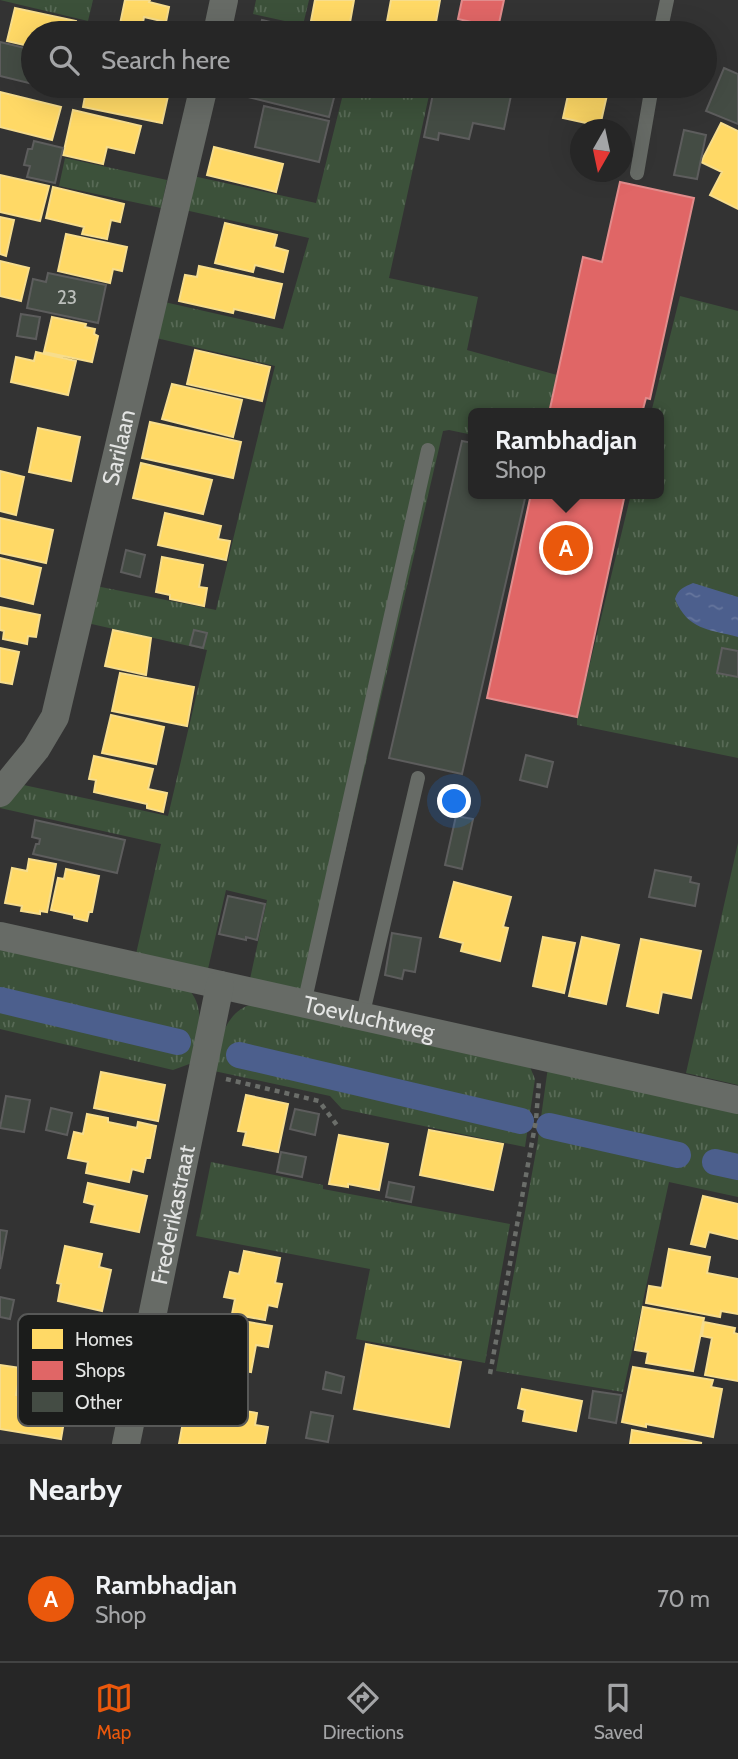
<!DOCTYPE html>
<style>
body{margin:0;font-family:Cabin,sans-serif;background:#2e2e2e;color:#f1f3f6}
.compass{position:absolute;left:570px;top:119px;width:63px;height:63px;border-radius:50%;background:#262626;box-shadow:0 7px 28px #0002;rotate:189deg}
.you{position:absolute;left:455px;top:802px;width:24px;height:24px;margin:-18px;border:5px solid #fff;border-radius:50%;background:#1a73e8;box-shadow:0 0 0 10px #1a73e833}
.badge{display:grid;place-items:center;width:46px;height:46px;border-radius:50%;background:#ea580c;color:#fff;font-size:23px;font-weight:700}
.pin{position:absolute;translate:-50% -50%;border:4px solid #fff;box-shadow:0 2px 7px #0006}
.popup{position:absolute;left:468px;top:408px;width:196px;height:91px;box-sizing:border-box;display:grid;place-content:center;border-radius:10px;background:#262626;filter:drop-shadow(0 2px 5px #0005);font-size:23px;white-space:nowrap;color:#a4a5a7}
.popup b{font-size:26px;color:#f1f3f6}
.popup::after{content:'';position:absolute;left:50%;top:100%;margin-left:-14px;border:14px solid transparent;border-top-color:#262626}
.list{margin:0;padding:0;list-style:none}
h2{display:flex;justify-content:space-between;align-items:center;height:91px;margin:0;padding:0 28px;font-size:30px}
h2 small{font-size:23px;font-weight:400;color:#a4a5a7}
.list li{display:grid;grid-template-columns:46px 1fr auto;gap:21px;align-items:center;box-sizing:border-box;height:126px;padding:0 28px;border-top:2px solid #424343}
.list b{display:block;font-size:26px;white-space:nowrap}
.list p{margin:0;font-size:23px;white-space:nowrap;color:#a4a5a7}
.list em{font-size:23px;font-style:normal;color:#a4a5a7}
.icon{flex:none;width:38px;height:38px;fill:none;stroke:currentColor;stroke-width:2;stroke-linecap:round;stroke-linejoin:round}
.map{position:relative;flex:none;width:738px;height:1444px;overflow:hidden}
.search{position:absolute;background:#262626;box-shadow:0 7px 28px #0002;left:21px;right:21px;top:21px;height:77px;display:flex;align-items:center;gap:18px;box-sizing:border-box;padding:0 24px;border-radius:38px;color:#a4a5a7;font-size:26px}
.sheet{height:217px;background:#262626}
nav{display:flex;justify-content:space-around;align-items:center;box-sizing:border-box;height:98px;border-top:2px solid #424343;background:#262626;font-size:19px;color:#a4a5a7}
nav a{display:grid;justify-items:center;gap:4px}
nav .on{color:#ea580c}
.map>svg:first-child{display:block}
</style>
<div class="map">
<svg width="738" height="1444" viewBox="0 0 738 1444">
<defs>
<pattern id="grass-tufts" width="24" height="20" patternUnits="userSpaceOnUse" patternTransform="scale(1.75)"><rect width="24" height="20" fill="#3c513a"/><path d="M3 7l-1-3M5 7V3M7 7l1-3M15 17l-1-3M17 17v-4M19 17l1-3" fill="none" stroke="#586a56"/></pattern>
<pattern id="water-ripples" width="26" height="14" patternUnits="userSpaceOnUse" patternTransform="scale(1.75)"><rect width="26" height="14" fill="#4c5f8d"/><path d="M2 4q2-2 4 0t4 0M15 11q2-2 4 0t4 0" fill="none" stroke="#66769d"/></pattern>
</defs>
<rect width="100%" height="100%" fill="#333"/>
<path fill="url(#grass-tufts)" d="M 0,0 L 93,0 L 88,21 Z
M 256,0 L 309,0 L 303,25 L 253,14 Z
M 345,86 L 423,86 L 423,90 L 430,91 L 389,278 L 478,297 L 467,350 L 557,375 L 548,413 L 473,413 L 473,435 L 449,430 L 443,431 L 345,852 L 309,993 L 250,979 L 267,900 L 226,890 L 208,969 L 136,954 L 161,844 L 0,808 L 0,805 L 19,784 L 168,816 L 207,650 L 87,623 L 96,586 L 216,610 L 275,366 L 152,337 L 160,301 L 283,329 L 309,238 L 185,210 L 193,176 L 316,203 Z
M 65,158 L 167,180 L 161,208 L 59,186 Z
M 680,296 L 738,311 L 738,758 L 577,725 L 577,717 L 631,494 L 659,494 L 659,413 L 651,413 Z
M 738,843 L 738,1085 L 686,1073 Z
M 0,945 L 191,992 C 207,1014 196,1039 192,1063 L 173,1070 L 0,1029 Z
M 252,1004 L 530,1067 L 535,1079 L 525,1147 L 342,1109 L 330,1096 L 214,1071 C 218,1045 223,1013 252,1004 Z
M 548,1067 L 738,1109 L 738,1197 L 669,1182 L 623,1392 L 496,1371 L 537,1146 Z
M 211,1162 L 323,1185 L 323,1189 L 510,1224 L 485,1363 L 356,1339 L 370,1269 L 196,1236 Z"/>
<path fill="url(#water-ripples)" d="M 693,583 L 738,597 L 738,637 C 708,629 688,630 675,599 C 678,589 684,587 693,583 Z"/>
<path fill="#ffd966" stroke="#f7dd8c" stroke-width="2" d="M 125,0 L 150,0 L 149,2 L 169,7 L 166,22 L 144,17 L 142,28 L 120,24 Z
M 315,0 L 354,0 L 349,28 L 311,21 Z
M 391,0 L 440,0 L 434,33 L 385,32 Z
M 15,8 L 76,21 L 74,33 L 33,33 L 33,47 L 7,41 Z
M 91,25 L 125,33 L 89,33 Z
M 87,86 L 145,86 L 144,91 L 168,96 L 162,123 L 83,107 Z
M 570,86 L 609,86 L 600,126 L 563,118 Z
M 0,92 L 61,107 L 52,140 L 0,127 Z
M 73,110 L 141,126 L 134,153 L 107,147 L 103,164 L 63,155 Z
M 721,123 L 738,131 L 738,209 L 710,195 L 722,172 L 701,162 Z
M 214,147 L 283,164 L 276,192 L 207,175 Z
M 0,175 L 49,186 L 40,221 L 0,212 Z
M 53,187 L 124,204 L 120,222 L 111,220 L 107,239 L 82,234 L 84,227 L 46,218 Z
M 0,217 L 14,220 L 6,256 L 0,254 Z
M 225,223 L 277,235 L 274,247 L 288,251 L 283,272 L 255,265 L 253,272 L 215,263 Z
M 66,234 L 127,247 L 122,271 L 113,269 L 110,283 L 58,271 Z
M 0,261 L 29,268 L 21,301 L 0,296 Z
M 199,266 L 282,284 L 274,318 L 234,309 L 233,313 L 179,301 L 185,275 L 197,277 Z
M 52,317 L 86,324 L 85,327 L 95,329 L 94,334 L 98,336 L 92,362 L 44,352 Z
M 195,350 L 270,367 L 262,401 L 187,384 Z
M 36,352 L 76,361 L 68,395 L 11,382 L 16,357 L 34,361 Z
M 172,384 L 242,400 L 233,437 L 162,419 Z
M 150,422 L 241,442 L 233,478 L 142,458 Z
M 38,428 L 80,437 L 71,481 L 29,472 Z
M 141,463 L 212,480 L 203,514 L 133,498 Z
M 0,471 L 24,477 L 16,515 L 0,511 Z
M 165,513 L 221,526 L 218,539 L 230,541 L 226,560 L 158,545 Z
M 0,518 L 53,530 L 46,563 L 0,553 Z
M 162,557 L 203,565 L 199,587 L 207,588 L 204,606 L 170,599 L 170,595 L 156,592 Z
M 0,558 L 41,568 L 33,604 L 0,596 Z
M 0,607 L 40,615 L 36,637 L 28,636 L 27,644 L 3,639 L 4,631 L 0,630 Z
M 113,630 L 151,638 L 146,675 L 105,666 Z
M 0,648 L 19,652 L 12,684 L 0,682 Z
M 120,673 L 194,687 L 187,726 L 112,711 Z
M 111,715 L 164,727 L 156,764 L 102,753 Z
M 94,756 L 153,769 L 148,789 L 167,793 L 163,812 L 147,808 L 147,804 L 94,792 L 96,780 L 89,779 Z
M 29,859 L 56,864 L 47,912 L 40,911 L 40,914 L 21,911 L 22,906 L 5,903 L 12,868 L 27,871 Z
M 66,869 L 99,876 L 92,912 L 89,912 L 87,921 L 74,918 L 74,915 L 51,910 L 58,878 L 64,879 Z
M 454,882 L 511,897 L 503,927 L 508,928 L 500,961 L 461,951 L 463,943 L 440,937 Z
M 543,937 L 575,943 L 564,993 L 533,986 Z
M 582,937 L 619,945 L 606,1004 L 569,996 Z
M 641,939 L 701,951 L 691,998 L 662,992 L 658,1013 L 627,1006 Z
M 101,1072 L 165,1085 L 158,1121 L 94,1108 Z
M 246,1095 L 288,1104 L 278,1152 L 243,1145 L 246,1132 L 238,1131 Z
M 87,1114 L 108,1118 L 108,1122 L 137,1128 L 138,1122 L 156,1126 L 150,1158 L 146,1158 L 143,1172 L 132,1169 L 129,1182 L 86,1173 L 88,1162 L 68,1158 L 74,1132 L 83,1134 Z
M 429,1130 L 503,1144 L 493,1190 L 420,1175 Z
M 339,1135 L 388,1144 L 379,1190 L 348,1184 L 348,1187 L 329,1184 Z
M 88,1183 L 147,1196 L 139,1232 L 91,1222 L 95,1205 L 84,1202 Z
M 703,1196 L 738,1204 L 738,1239 L 709,1232 L 705,1247 L 691,1244 Z
M 65,1246 L 102,1254 L 99,1267 L 111,1270 L 102,1311 L 58,1301 L 61,1284 L 57,1283 Z
M 669,1249 L 710,1257 L 707,1273 L 738,1279 L 738,1314 L 721,1311 L 720,1317 L 646,1303 L 649,1286 L 662,1288 Z
M 244,1251 L 280,1258 L 275,1283 L 282,1284 L 277,1307 L 268,1305 L 265,1320 L 232,1314 L 235,1299 L 224,1297 L 230,1272 L 239,1274 Z
M 643,1307 L 704,1318 L 693,1371 L 646,1363 L 648,1352 L 635,1350 Z
M 207,1315 L 272,1326 L 268,1347 L 256,1345 L 251,1372 L 198,1363 Z
M 68,1318 L 92,1323 L 91,1327 L 109,1330 L 105,1348 L 100,1346 L 95,1369 L 43,1359 L 49,1327 L 66,1330 Z
M 704,1322 L 735,1328 L 734,1333 L 738,1334 L 738,1381 L 705,1375 L 712,1338 L 702,1336 Z
M 366,1344 L 461,1362 L 449,1427 L 354,1409 Z
M 0,1365 L 21,1368 L 16,1395 L 67,1403 L 61,1439 L 0,1429 Z
M 633,1367 L 713,1380 L 711,1387 L 722,1389 L 713,1437 L 646,1424 L 646,1427 L 622,1422 Z
M 189,1389 L 234,1397 L 232,1409 L 257,1413 L 255,1425 L 268,1427 L 265,1444 L 179,1444 Z
M 522,1389 L 582,1401 L 576,1431 L 523,1421 L 525,1410 L 518,1408 Z
M 632,1430 L 702,1443 L 630,1444 Z"/>
<path fill="#e06666" stroke="#e18c8c" stroke-width="2" d="M 462,0 L 504,0 L 498,28 L 458,19 Z
M 620,182 L 694,198 L 650,399 L 646,398 L 642,413 L 549,413 L 583,257 L 602,262 Z
M 531,494 L 625,494 L 577,717 L 487,698 Z"/>
<g fill="none" stroke-linecap="round" stroke-linejoin="round">
<path stroke="#4c5f8d" stroke-width="26" d="M 0,1000 L 178,1042
M 239,1055 L 521,1121
M 549,1126 L 678,1155
M 715,1162 L 738,1167"/>
</g>
<path fill="#444c44" stroke="#5d5d5d" stroke-width="2" d="M 262,20 L 317,33 L 258,33 Z
M 0,42 L 33,50 L 33,84 L 0,76 Z
M 724,68 L 738,74 L 738,124 L 706,111 Z
M 242,86 L 337,86 L 329,117 L 240,95 Z
M 426,86 L 513,86 L 504,129 L 473,123 L 469,139 L 439,133 L 438,140 L 424,137 L 434,89 Z
M 264,106 L 329,121 L 319,162 L 255,147 Z
M 684,130 L 706,135 L 697,179 L 674,175 Z
M 34,141 L 63,148 L 55,183 L 27,177 L 30,166 L 24,165 L 28,149 L 32,149 Z
M 48,273 L 106,285 L 98,323 L 27,308 L 33,279 L 46,282 Z
M 21,314 L 40,317 L 36,339 L 17,336 Z
M 462,441 L 473,443 L 473,494 L 526,494 L 462,774 L 389,758 Z
M 126,550 L 145,555 L 140,577 L 121,572 Z
M 194,630 L 207,633 L 203,648 L 190,645 Z
M 722,648 L 738,651 L 738,677 L 717,673 Z
M 526,755 L 553,762 L 547,787 L 520,780 Z
M 456,816 L 473,819 L 462,869 L 445,865 Z
M 35,820 L 125,840 L 117,873 L 33,854 L 36,844 L 39,844 L 40,839 L 32,837 Z
M 655,870 L 691,877 L 690,882 L 699,884 L 695,906 L 649,897 Z
M 228,896 L 265,904 L 257,940 L 246,937 L 246,940 L 219,934 Z
M 392,933 L 421,938 L 415,972 L 404,970 L 402,979 L 385,975 Z
M 6,1096 L 30,1100 L 24,1132 L 0,1128 Z
M 51,1108 L 72,1113 L 67,1135 L 46,1130 Z
M 295,1109 L 319,1114 L 315,1135 L 290,1129 Z
M 281,1152 L 306,1157 L 302,1177 L 277,1172 Z
M 389,1182 L 414,1187 L 411,1202 L 386,1197 Z
M 0,1230 L 7,1231 L 0,1269 Z
M 0,1297 L 14,1300 L 10,1319 L 0,1317 Z
M 34,1371 L 100,1384 L 97,1402 L 30,1389 Z
M 326,1372 L 344,1377 L 341,1393 L 323,1389 Z
M 593,1391 L 621,1395 L 616,1423 L 589,1418 Z
M 311,1412 L 333,1416 L 328,1442 L 306,1438 Z"/>
<g fill="none" stroke-linecap="round" stroke-linejoin="round">
<path stroke="#6b6e6a" stroke-width="4.5" stroke-dasharray="5 5" stroke-linecap="butt" d="M 226,1079 L 319,1101 L 339,1128
M 490,1374 L 536,1120 L 539,1082"/>
<path stroke="#676b66" stroke-width="14" d="M 660,33 L 667,0
M 637,173 L 652,86
M 304,1004 L 428,450
M 362,1017 L 418,778"/>
<g stroke="#676b66" stroke-width="28">
<path d="M 217,33 L 224,0"/>
<path id="s1" d="M 0,793 L 36,749 L 55,717 L 204,86"/>
<path id="s2" d="M 0,936 L 738,1100"/>
<path id="s3" d="M 126,1444 L 220,985"/>
</g>
</g>
<g text-anchor="middle" dominant-baseline="central" stroke-width="7" stroke-linejoin="round" paint-order="stroke">
<g font-size="19" fill="#bcbfbc">
<text x="67" y="297">23</text>
</g>
<g font-size="23" fill="#e4e5e4" stroke="#1b1c1b">
<text stroke="none"><textPath href="#s1" startOffset="371">Sarilaan</textPath></text>
<text stroke="none"><textPath href="#s2" startOffset="378">Toevluchtweg</textPath></text>
<text stroke="none"><textPath href="#s3" startOffset="234">Frederikastraat</textPath></text>
</g>
</g>
<rect x="18" y="1314" width="230" height="112" rx="10" fill="#1b1c1b" stroke="#575857" stroke-width="2"/>
<rect x="32" y="1329" width="31" height="20" fill="#ffd966"/>
<rect x="32" y="1361" width="31" height="19" fill="#e06666"/>
<rect x="32" y="1392" width="31" height="20" fill="#444c44"/>
<g font-size="19" fill="#e4e5e4">
<text x="75" y="1346">Homes</text>
<text x="75" y="1377">Shops</text>
<text x="75" y="1409">Other</text>
</g>
</svg>
<svg class="compass" viewBox="-18 -18 36 36"><path d="M0-13l5 13h-10z" fill="#e53935"/><path d="M0 13l5-13h-10z" fill="#a4a5a7"/></svg>
<div class="you"></div>
<div class="pin badge" style="left:566px;top:548px">A</div>
<div class="popup"><b>Rambhadjan</b>Shop</div>
<div class="search"><svg class="icon" aria-label="search" viewBox="0 0 24 24"><circle cx="10" cy="10" r="6"/><path d="M15 15l6 6"/></svg>Search here</div>
</div>
<section class="sheet">
<h2>Nearby<small></small></h2>
<ul class="list">
<li><span class="badge">A</span><div><b>Rambhadjan</b><p>Shop</p></div><em>70 m</em></li>
</ul>
</section>
<nav>
<a class="on"><svg class="icon" aria-label="map" viewBox="0 0 24 24"><path d="M3 6l6-2 6 2 6-2v14l-6 2-6-2-6 2zM9 4v14M15 6v14"/></svg>Map</a>
<a><svg class="icon" aria-label="directions" viewBox="0 0 24 24"><path d="M12 3l9 9-9 9-9-9zM9 14v-3h6M13 9l2 2-2 2"/></svg>Directions</a>
<a><svg class="icon" aria-label="saved" viewBox="0 0 24 24"><path d="M7 4h10v16l-5-4-5 4z"/></svg>Saved</a>
</nav>
